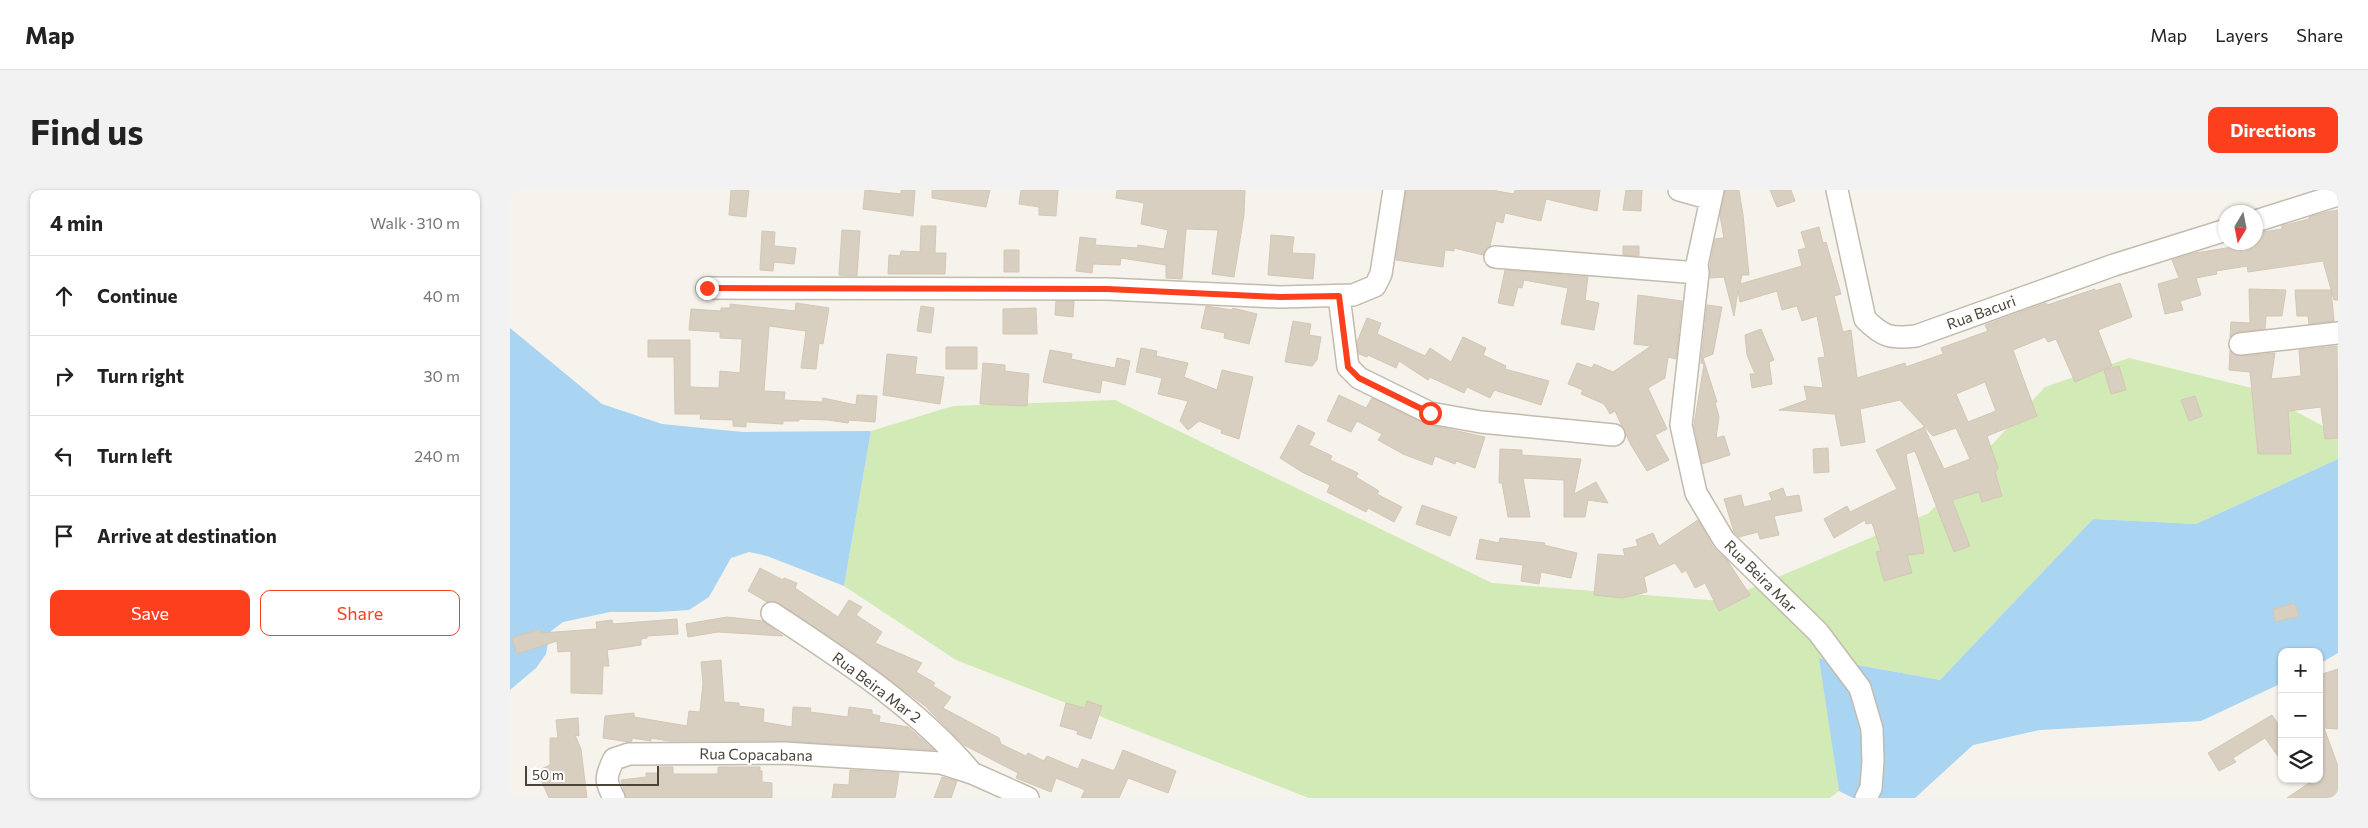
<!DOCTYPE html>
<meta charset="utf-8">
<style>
body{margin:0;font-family:Commissioner,sans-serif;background:#f2f2f2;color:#222}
.controls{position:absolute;right:15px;bottom:15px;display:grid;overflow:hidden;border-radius:10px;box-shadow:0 1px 4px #0004}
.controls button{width:45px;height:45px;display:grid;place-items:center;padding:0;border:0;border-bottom:1px solid #e0e0e0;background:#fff;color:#222;font:25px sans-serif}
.compass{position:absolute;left:1708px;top:15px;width:45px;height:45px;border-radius:50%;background:#fff;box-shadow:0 1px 4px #0004;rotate:190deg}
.scale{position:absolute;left:15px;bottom:12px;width:134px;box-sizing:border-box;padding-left:5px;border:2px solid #4b4439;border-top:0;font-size:14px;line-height:18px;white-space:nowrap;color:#4b4439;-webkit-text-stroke:4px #fff;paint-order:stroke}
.stop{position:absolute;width:15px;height:15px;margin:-11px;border:4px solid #fc3f1d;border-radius:50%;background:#fff}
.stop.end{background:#fc3f1d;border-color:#fff;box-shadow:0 1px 5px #0008}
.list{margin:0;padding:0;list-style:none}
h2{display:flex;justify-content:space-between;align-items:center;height:65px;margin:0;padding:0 20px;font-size:21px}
h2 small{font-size:16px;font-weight:400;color:#767676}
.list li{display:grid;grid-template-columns:32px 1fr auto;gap:15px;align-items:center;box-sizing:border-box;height:80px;padding:0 20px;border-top:1px solid #e0e0e0}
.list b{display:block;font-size:19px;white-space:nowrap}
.list em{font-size:16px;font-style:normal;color:#767676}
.actions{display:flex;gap:10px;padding:15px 20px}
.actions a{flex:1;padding:11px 0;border:1px solid #fc3f1d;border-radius:10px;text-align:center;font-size:18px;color:#fc3f1d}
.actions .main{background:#fc3f1d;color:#fff}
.icon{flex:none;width:28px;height:28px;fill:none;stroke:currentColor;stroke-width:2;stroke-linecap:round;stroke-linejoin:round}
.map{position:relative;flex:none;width:1828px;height:608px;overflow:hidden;border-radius:10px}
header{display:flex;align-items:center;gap:30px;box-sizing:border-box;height:70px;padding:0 25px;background:#fff;border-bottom:1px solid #e0e0e0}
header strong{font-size:24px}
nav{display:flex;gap:28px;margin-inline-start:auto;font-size:18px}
.intro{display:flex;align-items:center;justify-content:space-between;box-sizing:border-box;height:120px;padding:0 30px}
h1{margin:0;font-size:35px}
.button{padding:12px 22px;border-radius:10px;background:#fc3f1d;color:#fff;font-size:18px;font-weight:700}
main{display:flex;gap:30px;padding:0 30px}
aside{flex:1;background:#fff;border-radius:10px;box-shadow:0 1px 4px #0004}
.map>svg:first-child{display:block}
</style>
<header>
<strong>Map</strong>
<nav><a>Map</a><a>Layers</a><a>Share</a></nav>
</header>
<div class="intro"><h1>Find us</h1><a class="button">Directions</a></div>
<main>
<aside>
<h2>4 min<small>Walk · 310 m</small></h2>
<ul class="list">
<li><svg class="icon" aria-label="ahead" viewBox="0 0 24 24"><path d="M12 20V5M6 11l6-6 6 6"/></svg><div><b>Continue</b></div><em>40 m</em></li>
<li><svg class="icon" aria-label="right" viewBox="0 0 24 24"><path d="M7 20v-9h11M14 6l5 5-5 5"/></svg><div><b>Turn right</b></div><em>30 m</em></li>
<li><svg class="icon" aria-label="left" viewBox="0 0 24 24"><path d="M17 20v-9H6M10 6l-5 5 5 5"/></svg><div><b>Turn left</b></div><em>240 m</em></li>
<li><svg class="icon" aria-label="arrive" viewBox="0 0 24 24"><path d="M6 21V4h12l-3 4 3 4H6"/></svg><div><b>Arrive at destination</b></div></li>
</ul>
<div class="actions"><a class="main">Save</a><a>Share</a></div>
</aside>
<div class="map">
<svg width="1828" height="608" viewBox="0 0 1828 608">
<rect width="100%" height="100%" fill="#f6f3ec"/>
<path fill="#d2eab5" d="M 1619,168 L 1742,198 L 1828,244 L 1828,269 L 1686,334 L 1583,329 L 1430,490 L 1310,468 L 1329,601 L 1320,608 L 799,608 L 446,470 L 334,396 L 361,241 L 443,216 L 605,210 L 982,393 L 1211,411 L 1419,323 L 1535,197 Z"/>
<path fill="#a9d4f2" d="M 0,138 L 92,214 L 152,234 L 233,242 L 361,241 L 334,396 L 257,366 L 239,362 L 221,368 L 199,407 L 179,420 L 148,422 L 100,422 L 53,432 L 40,442 L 36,464 L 26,478 L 0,500 Z
M 1828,269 L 1828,463 L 1809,474 L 1809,462 L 1772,462 L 1772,493 L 1691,531 L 1530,540 L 1463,555 L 1405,608 L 1343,608 L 1329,601 L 1309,468 L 1430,490 L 1583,329 L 1686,334 Z"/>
<path fill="#d8cfc1" stroke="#d3c7b4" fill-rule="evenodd" d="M 221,0 L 239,0 L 236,27 L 219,25 Z
M 355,0 L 391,4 L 391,0 L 405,0 L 403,26 L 353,19 Z
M 422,0 L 480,0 L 476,17 L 422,8 Z
M 511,0 L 548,0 L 546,26 L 529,25 L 529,17 L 509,14 Z
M 607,0 L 735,0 L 734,25 L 724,87 L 702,84 L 708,40 L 676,39 L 672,89 L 656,88 L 656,75 L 611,68 L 610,75 L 583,74 L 582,83 L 566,81 L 570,47 L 586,49 L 585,55 L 627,58 L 628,55 L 654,59 L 658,40 L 631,34 L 634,13 L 606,8 Z
M 896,0 L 981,0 L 1004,4 L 1005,0 L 1090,0 L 1087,21 L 1036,9 L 1031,31 L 995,23 L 993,33 L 986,31 L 980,56 L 973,65 L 944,58 L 944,61 L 935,60 L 933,77 L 886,70 Z
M 1116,0 L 1132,0 L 1131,21 L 1113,20 Z
M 1215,0 L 1229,0 L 1233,25 L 1239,85 L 1232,85 L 1230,94 L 1292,76 L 1288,60 L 1296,58 L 1291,42 L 1309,37 L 1313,53 L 1316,52 L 1331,104 L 1324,106 L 1333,142 L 1341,140 L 1347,188 L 1395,173 L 1396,177 L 1433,164 L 1431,158 L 1478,141 L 1475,135 L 1536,113 L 1537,115 L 1585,99 L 1585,101 L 1610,93 L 1622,127 L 1588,140 L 1602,176 L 1565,192 L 1546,149 L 1538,152 L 1535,147 L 1503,160 L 1527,226 L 1477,246 L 1488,278 L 1485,282 L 1492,306 L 1472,312 L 1469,302 L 1442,310 L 1460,356 L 1444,362 L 1405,261 L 1396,264 L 1414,363 L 1397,365 L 1402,383 L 1374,391 L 1366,362 L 1371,361 L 1362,333 L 1356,334 L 1355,330 L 1324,348 L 1314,329 L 1337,316 L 1340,322 L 1387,299 L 1366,260 L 1414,237 L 1434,279 L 1460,269 L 1446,238 L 1423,246 L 1390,210 L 1350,219 L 1355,252 L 1331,256 L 1325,224 L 1269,220 L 1297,210 L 1294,196 L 1313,198 L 1308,168 L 1315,167 L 1307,126 L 1292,131 L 1287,116 L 1272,120 L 1267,101 L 1230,112 L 1228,100 L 1224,126 L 1214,87 L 1200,88 L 1200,75 L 1205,49 L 1214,48 L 1210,26 ZM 1475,192 L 1486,221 L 1458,232 L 1446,204 Z
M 1260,0 L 1281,0 L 1285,11 L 1267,17 Z
M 1828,20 L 1828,110 L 1824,110 L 1813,71 L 1738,82 L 1737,76 L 1706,81 L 1707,84 L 1686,88 L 1691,105 L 1670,111 L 1673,120 L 1655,124 L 1648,94 L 1669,88 L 1662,70 L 1685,63 L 1735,55 L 1735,52 L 1746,52 L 1746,43 L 1772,39 L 1772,36 L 1799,29 L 1799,27 L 1817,22 Z
M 411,36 L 426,36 L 425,63 L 436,63 L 435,84 L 378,84 L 379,65 L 390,66 L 391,61 L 410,62 Z
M 332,40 L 350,41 L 347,86 L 329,85 Z
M 252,41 L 265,42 L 264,56 L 286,58 L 284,74 L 264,72 L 263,81 L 250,80 Z
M 761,45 L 784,47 L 782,63 L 805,64 L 803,89 L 758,85 Z
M 1113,56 L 1129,56 L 1129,66 L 1113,65 Z
M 494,60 L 509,60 L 509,82 L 494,82 Z
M 995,80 L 1078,87 L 1075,110 L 1089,113 L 1084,140 L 1051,134 L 1058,98 L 1014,90 L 1012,98 L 1008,97 L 1003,116 L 988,113 Z
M 1739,99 L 1776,100 L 1772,126 L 1756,126 L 1755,139 L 1729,142 L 1720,147 L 1721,132 L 1740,133 Z
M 1785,100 L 1821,100 L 1824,131 L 1799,134 L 1798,126 L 1787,126 Z
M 1128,105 L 1172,111 L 1166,169 L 1158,167 L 1155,188 L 1138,198 L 1157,239 L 1145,245 L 1159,270 L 1137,281 L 1121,255 L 1105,221 L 1100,224 L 1094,214 L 1071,204 L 1073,200 L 1058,194 L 1067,173 L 1082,178 L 1084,174 L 1103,182 L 1141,156 L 1124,154 Z
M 546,111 L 564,111 L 563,127 L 545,125 Z
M 286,113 L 319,118 L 313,154 L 309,153 L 306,179 L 291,178 L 296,141 L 259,136 L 254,201 L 275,202 L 274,210 L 312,212 L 313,208 L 346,215 L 347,205 L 367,206 L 365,232 L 339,230 L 338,233 L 318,230 L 289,229 L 289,231 L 273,231 L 273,234 L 236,232 L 236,237 L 223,236 L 223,230 L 190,229 L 191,224 L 165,224 L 164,167 L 138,167 L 138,150 L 180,150 L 180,197 L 209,198 L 210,181 L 230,183 L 232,149 L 210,148 L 210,142 L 179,140 L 181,119 L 211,121 L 211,118 L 220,118 L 220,114 L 285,121 Z
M 1197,115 L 1212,117 L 1203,164 L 1193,168 L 1207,212 L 1205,212 L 1209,227 L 1206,248 L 1214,246 L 1220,265 L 1192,274 L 1184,235 L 1194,174 L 1191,173 Z
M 411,116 L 424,118 L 421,143 L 407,141 Z
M 696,116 L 722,120 L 723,118 L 747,124 L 739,154 L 714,148 L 715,143 L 691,138 Z
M 526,118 L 527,144 L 493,144 L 493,119 Z
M 857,128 L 871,133 L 867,144 L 915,166 L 920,158 L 941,172 L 953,147 L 976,158 L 973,165 L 996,176 L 995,179 L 1039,191 L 1031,215 L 984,200 L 980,208 L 957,197 L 954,203 L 920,187 L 918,190 L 889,171 L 886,178 L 858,165 L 857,167 L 849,164 L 847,152 Z
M 783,131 L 801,134 L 799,145 L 811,147 L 807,170 L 802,176 L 775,172 Z
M 1251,139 L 1264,170 L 1259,172 L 1262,194 L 1242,198 L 1240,184 L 1245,184 L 1237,165 L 1235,145 Z
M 1827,156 L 1828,248 L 1815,249 L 1811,217 L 1778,221 L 1781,264 L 1748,264 L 1740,182 L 1719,180 L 1720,161 L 1731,166 L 1765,163 L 1761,189 L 1791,186 L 1789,160 Z
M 436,157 L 467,157 L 467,179 L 436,179 Z
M 631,158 L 647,161 L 646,166 L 678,173 L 674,187 L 707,200 L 712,180 L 743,187 L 729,249 L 711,243 L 712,240 L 689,231 L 678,240 L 670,231 L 678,211 L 648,204 L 652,188 L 626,182 Z
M 540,160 L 562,164 L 561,169 L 605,178 L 607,168 L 620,171 L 615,195 L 592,190 L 590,203 L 533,192 Z
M 377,164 L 407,167 L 405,184 L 434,187 L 430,214 L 373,205 Z
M 473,173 L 495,175 L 495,181 L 519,184 L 517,216 L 470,214 Z
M 1609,176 L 1616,200 L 1601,204 L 1594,180 Z
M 829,205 L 856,218 L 862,208 L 915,234 L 975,247 L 965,278 L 946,271 L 945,274 L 925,266 L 922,275 L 893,264 L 868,250 L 872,244 L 847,231 L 841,242 L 817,231 Z
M 1685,206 L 1692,226 L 1679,231 L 1671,210 Z
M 788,235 L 805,243 L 799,255 L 822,266 L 820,270 L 848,283 L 846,287 L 869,301 L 867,304 L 892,317 L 884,332 L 858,318 L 856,322 L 817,302 L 820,295 L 792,282 L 770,268 Z
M 1318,258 L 1319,282 L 1304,283 L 1303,259 Z
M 990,259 L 1012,260 L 1012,265 L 1071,269 L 1064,304 L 1086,292 L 1098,313 L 1078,310 L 1075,327 L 1054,327 L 1054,290 L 1013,288 L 1020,327 L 998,327 L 992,293 L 989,293 Z
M 1273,298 L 1276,307 L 1289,305 L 1292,321 L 1264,326 L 1269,345 L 1250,349 L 1248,342 L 1229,347 L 1224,342 L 1214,309 L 1231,305 L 1234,317 L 1262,310 L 1259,303 Z
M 912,315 L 947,327 L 940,346 L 906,334 Z
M 1188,330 L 1203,357 L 1217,370 L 1240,405 L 1209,421 L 1195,393 L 1185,398 L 1176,380 L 1172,383 L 1165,373 L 1134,387 L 1137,402 L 1112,408 L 1084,405 L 1088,364 L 1115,366 L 1113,359 L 1128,356 L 1126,350 L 1143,343 L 1149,356 Z
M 990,348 L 1035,353 L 1034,355 L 1067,363 L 1061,388 L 1031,382 L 1029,394 L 1011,391 L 1013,375 L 966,369 L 970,349 L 989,353 Z
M 250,378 L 273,390 L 274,388 L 287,393 L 285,398 L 328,427 L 339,410 L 352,417 L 346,425 L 372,442 L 365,453 L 412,473 L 406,482 L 425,493 L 423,496 L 441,507 L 433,518 L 489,548 L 491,554 L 516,566 L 518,563 L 534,571 L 537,566 L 568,579 L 572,569 L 604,581 L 613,560 L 666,581 L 658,603 L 618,588 L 609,608 L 571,608 L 575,600 L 546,588 L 541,602 L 506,588 L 508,583 L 454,555 L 415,516 L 349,467 L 269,413 L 257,412 L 238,401 Z
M 1785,413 L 1789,426 L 1765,432 L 1763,419 Z
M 217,427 L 253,431 L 273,446 L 208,442 L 178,447 L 176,434 Z
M 167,429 L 168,444 L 137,446 L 137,448 L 131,449 L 131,455 L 97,460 L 99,476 L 93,476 L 92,504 L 61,503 L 61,461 L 48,462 L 47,451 L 7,464 L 2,448 L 30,439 L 31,443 L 87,439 L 86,432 L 102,430 L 103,434 Z
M 211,470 L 214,512 L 229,513 L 229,516 L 254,519 L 253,532 L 282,537 L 283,517 L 301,518 L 300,522 L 338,527 L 339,517 L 362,520 L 362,524 L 370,526 L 369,532 L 398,537 L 424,560 L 275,551 L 159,551 L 141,548 L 141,551 L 122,548 L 122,551 L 119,552 L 93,548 L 95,526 L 124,523 L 124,527 L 177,536 L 179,521 L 190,522 L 193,493 L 191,472 Z
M 1828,479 L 1828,539 L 1814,538 L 1828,576 L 1828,608 L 1777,608 L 1805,589 L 1809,589 L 1809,485 Z
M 577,511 L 592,516 L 581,549 L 567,544 L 568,541 L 550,536 L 556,513 L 575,518 Z
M 1762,525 L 1772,540 L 1772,572 L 1755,548 L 1723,568 L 1726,572 L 1709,581 L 1698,563 Z
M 68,528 L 69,546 L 65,545 L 71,559 L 77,608 L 39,608 L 27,581 L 40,575 L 40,548 L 48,548 L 46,530 Z
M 150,577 L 163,577 L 163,584 L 208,584 L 208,577 L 250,577 L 250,581 L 252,581 L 252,592 L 262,593 L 262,608 L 116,608 L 111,590 L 136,587 L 136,583 L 149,583 Z
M 340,580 L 389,583 L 385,608 L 322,608 L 324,594 L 339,595 Z
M 432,587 L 447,591 L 441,608 L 424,608 Z"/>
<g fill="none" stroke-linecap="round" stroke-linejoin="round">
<defs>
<path id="street" d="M 1169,0 L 1201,9
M 1203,0 L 1187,74 L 1188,83 L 1171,235 L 1186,303 L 1214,350 L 1308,442 L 1350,498 L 1362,539 L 1363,571 L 1361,598 L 1356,608
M 1327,0 L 1355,129 C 1373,147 1381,149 1406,146 L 1604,75 L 1716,40
M 1746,31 L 1828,5
M 985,67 L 1188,83
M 197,98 L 597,99 L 770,107 L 843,105 L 865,96 L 871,84 L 884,0
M 829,106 L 838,177 L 849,188 L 920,223 L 971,232 L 1104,245
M 1730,154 L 1828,143
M 262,423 C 333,470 407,517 462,583
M 104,608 C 95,591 95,587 104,569 L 119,564 L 274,563 L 431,573 L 462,583 L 518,608"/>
</defs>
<use href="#street" stroke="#c2bbae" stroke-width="24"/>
<use href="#street" stroke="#fff" stroke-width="21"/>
</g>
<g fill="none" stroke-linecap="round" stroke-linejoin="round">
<path stroke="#fc3f1d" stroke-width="6" d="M 197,98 L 597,99 L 770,107 L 829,106 L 838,177 L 849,188 L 920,223"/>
</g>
<g text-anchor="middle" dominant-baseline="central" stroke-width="4.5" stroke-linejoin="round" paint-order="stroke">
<g font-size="15" fill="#4b4439" stroke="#fff">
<text transform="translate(1471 122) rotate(-20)">Rua Bacuri</text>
<text transform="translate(1251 386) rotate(45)">Rua Beira Mar</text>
<text transform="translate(367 497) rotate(37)">Rua Beira Mar 2</text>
<text transform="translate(246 564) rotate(1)">Rua Copacabana</text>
</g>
</g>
</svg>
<div class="controls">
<button>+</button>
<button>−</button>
<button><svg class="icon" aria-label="layers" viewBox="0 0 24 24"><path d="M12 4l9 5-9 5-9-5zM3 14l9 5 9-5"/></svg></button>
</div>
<svg class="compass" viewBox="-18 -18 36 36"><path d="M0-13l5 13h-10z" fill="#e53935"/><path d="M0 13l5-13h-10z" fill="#767676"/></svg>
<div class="scale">50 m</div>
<div class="stop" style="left:920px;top:223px"></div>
<div class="stop end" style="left:197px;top:98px"></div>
</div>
</main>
